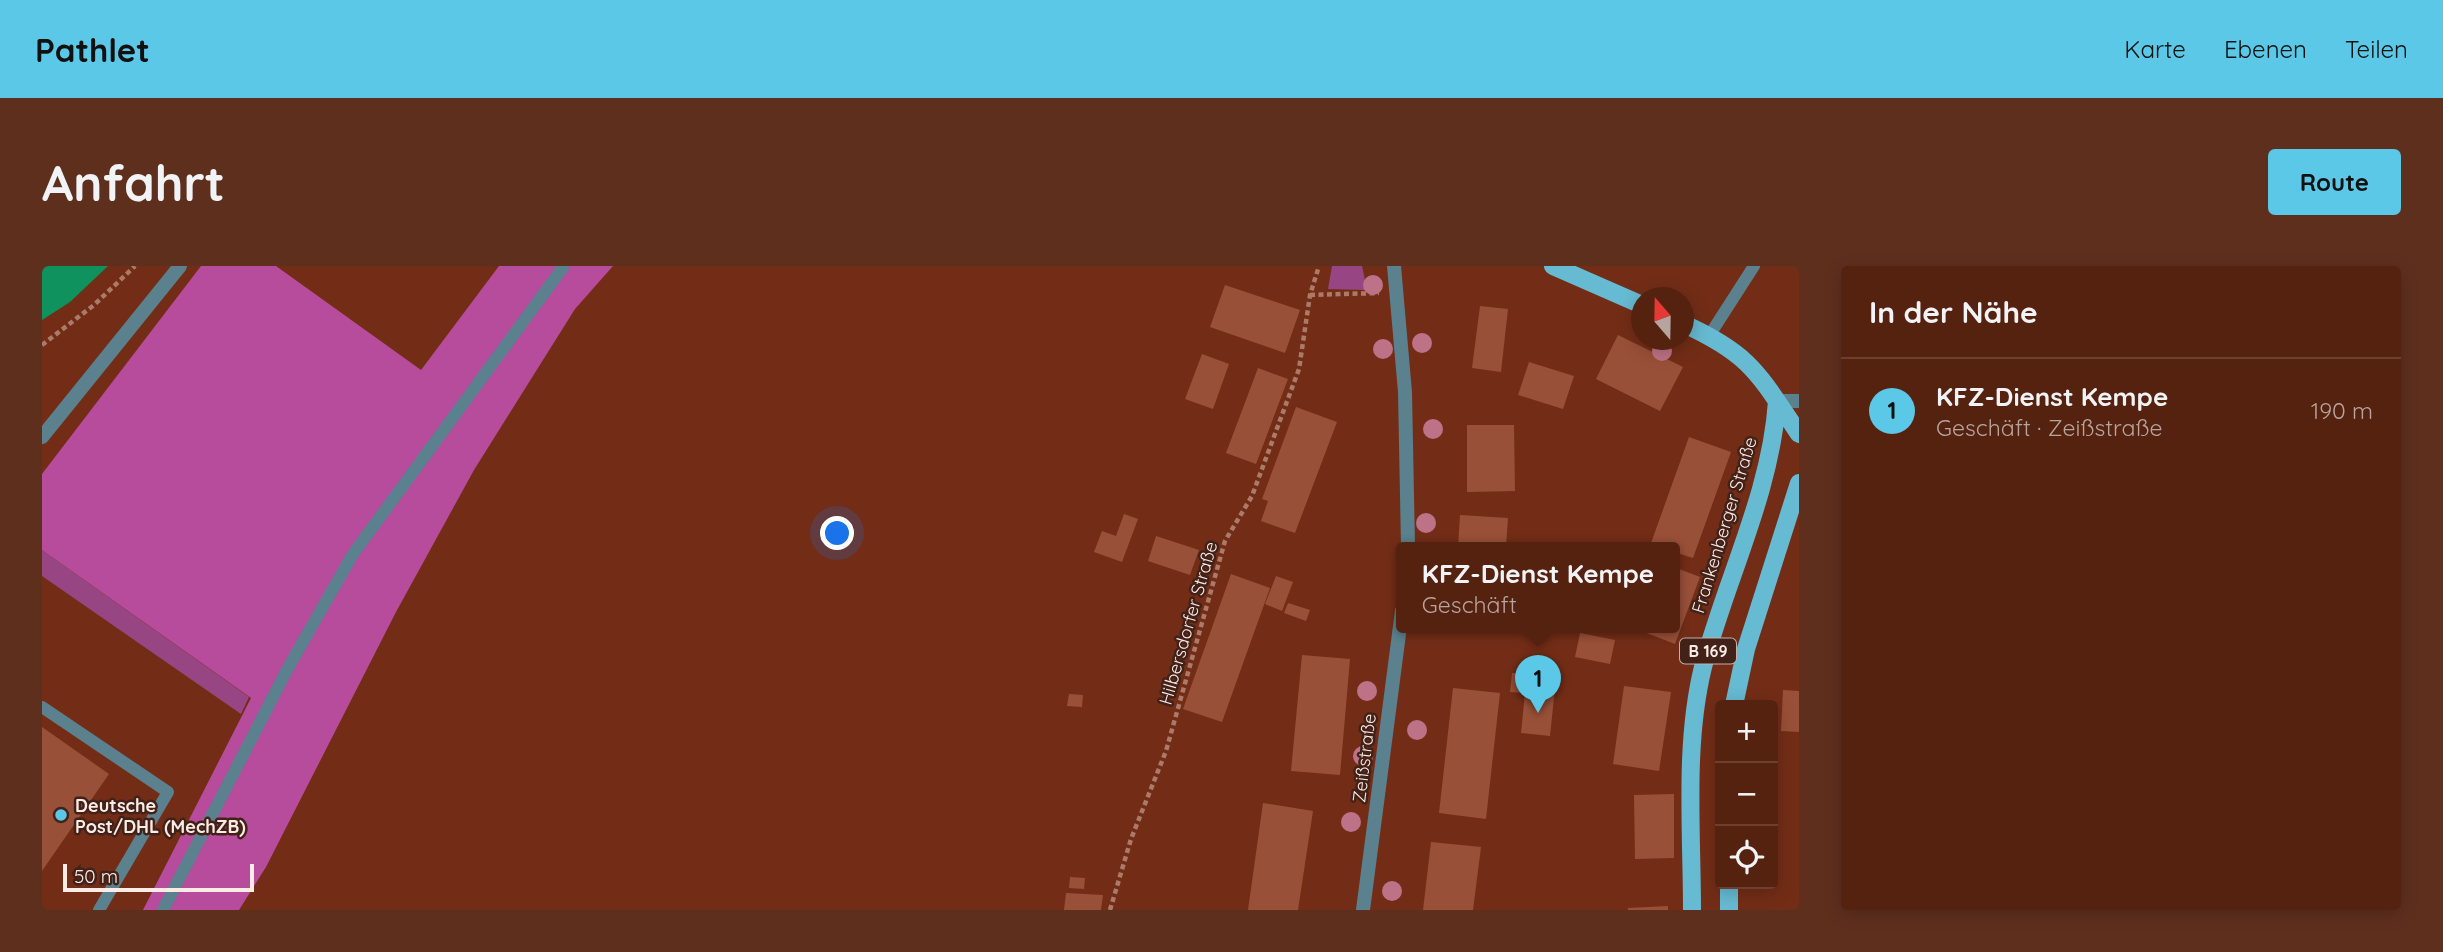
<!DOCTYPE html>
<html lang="de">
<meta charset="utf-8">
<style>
body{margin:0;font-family:Quicksand,sans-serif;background:#5f2f1e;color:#f1f3f6}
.controls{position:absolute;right:21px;bottom:21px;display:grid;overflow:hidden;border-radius:7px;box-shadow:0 4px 18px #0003}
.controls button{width:63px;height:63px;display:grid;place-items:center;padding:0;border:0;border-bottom:2px solid #6c3f30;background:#562210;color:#f1f3f6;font:35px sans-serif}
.compass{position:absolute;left:1589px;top:21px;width:63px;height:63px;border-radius:50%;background:#562210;box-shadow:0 4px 18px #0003;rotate:340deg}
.scale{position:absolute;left:21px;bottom:18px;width:191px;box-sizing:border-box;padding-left:7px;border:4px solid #fdebe5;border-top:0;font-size:19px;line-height:24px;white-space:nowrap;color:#fdebe5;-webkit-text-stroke:5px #422218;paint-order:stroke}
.you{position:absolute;left:796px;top:268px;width:24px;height:24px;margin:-18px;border:5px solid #fff;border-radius:50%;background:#1a73e8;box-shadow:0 0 0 10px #1a73e833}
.badge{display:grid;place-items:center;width:46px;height:46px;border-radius:50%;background:#5ac8e6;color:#111;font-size:23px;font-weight:700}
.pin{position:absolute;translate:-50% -58px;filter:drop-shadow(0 2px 4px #0008)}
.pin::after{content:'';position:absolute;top:37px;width:24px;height:21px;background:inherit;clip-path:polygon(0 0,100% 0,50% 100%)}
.popup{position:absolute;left:1354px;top:276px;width:284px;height:91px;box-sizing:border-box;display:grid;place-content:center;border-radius:7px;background:#562210;filter:drop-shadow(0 2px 5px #0005);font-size:23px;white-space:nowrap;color:#b6a49f}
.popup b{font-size:26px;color:#f1f3f6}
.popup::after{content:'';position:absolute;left:50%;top:100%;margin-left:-14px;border:14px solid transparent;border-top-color:#562210}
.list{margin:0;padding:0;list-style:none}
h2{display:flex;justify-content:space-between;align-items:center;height:91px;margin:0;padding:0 28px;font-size:30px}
h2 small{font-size:23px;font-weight:400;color:#b6a49f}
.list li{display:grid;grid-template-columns:46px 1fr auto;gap:21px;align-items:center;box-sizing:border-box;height:105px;padding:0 28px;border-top:2px solid #6c3f30}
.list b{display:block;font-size:26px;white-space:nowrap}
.list p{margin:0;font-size:23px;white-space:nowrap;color:#b6a49f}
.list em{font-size:23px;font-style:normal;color:#b6a49f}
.icon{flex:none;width:38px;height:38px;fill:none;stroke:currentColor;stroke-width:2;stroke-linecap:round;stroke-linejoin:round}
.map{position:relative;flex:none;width:1757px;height:644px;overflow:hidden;border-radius:7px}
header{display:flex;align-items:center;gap:42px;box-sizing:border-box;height:98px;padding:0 35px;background:#5ac8e6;color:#111}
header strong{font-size:33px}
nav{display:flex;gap:38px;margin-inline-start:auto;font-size:24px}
.intro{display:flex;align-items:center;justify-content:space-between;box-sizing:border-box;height:168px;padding:0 42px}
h1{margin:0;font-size:49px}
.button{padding:18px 32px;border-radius:7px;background:#5ac8e6;color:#111;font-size:24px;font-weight:700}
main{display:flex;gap:42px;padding:0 42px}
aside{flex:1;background:#562210;border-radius:7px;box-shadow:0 4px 18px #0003}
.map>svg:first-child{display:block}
</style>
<header>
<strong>Pathlet</strong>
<nav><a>Karte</a><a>Ebenen</a><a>Teilen</a></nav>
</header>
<div class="intro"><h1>Anfahrt</h1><a class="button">Route</a></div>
<main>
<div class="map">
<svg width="1757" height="644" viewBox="0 0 1757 644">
<rect width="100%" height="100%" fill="#732d16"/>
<path fill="#984683" d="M 1290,0 L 1320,0 L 1325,24 L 1286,23 Z
M 0,284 L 207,431 L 199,448 L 0,310 Z"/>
<path fill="#b64c9b" d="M 159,0 L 234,0 L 379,104 L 457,0 L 571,0 L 533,43 L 432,204 L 354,346 L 224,601 L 197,644 L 101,644 L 209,432 L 0,284 L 0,208 Z"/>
<path fill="#0f925d" d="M 0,0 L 66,0 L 28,36 L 0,54 Z"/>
<path fill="#995038" d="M 1183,19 L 1258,44 L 1243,87 L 1168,61 Z
M 1438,40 L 1466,43 L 1459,106 L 1430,102 Z
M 1576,69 L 1641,101 L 1618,145 L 1554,113 Z
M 1160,88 L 1187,98 L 1171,143 L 1143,133 Z
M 1487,96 L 1532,110 L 1521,143 L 1476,129 Z
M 1216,102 L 1246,113 L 1214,198 L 1184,187 Z
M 1254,141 L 1295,156 L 1253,267 L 1219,255 L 1226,235 L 1220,233 Z
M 1425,159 L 1472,159 L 1473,225 L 1425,226 Z
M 1647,171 L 1689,186 L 1651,292 L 1632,286 L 1632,281 L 1609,277 Z
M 1082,248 L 1096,253 L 1080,296 L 1052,286 L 1060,265 L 1074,270 Z
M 1418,249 L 1466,252 L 1464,281 L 1416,281 Z
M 1114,270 L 1157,284 L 1148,309 L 1106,295 Z
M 1632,301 L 1658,311 L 1633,378 L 1589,361 L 1632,361 Z
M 1189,308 L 1228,322 L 1180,456 L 1141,443 Z
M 1234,310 L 1251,316 L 1240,345 L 1223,338 Z
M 1246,337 L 1268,344 L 1264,355 L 1242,347 Z
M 1538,367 L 1573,374 L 1568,398 L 1533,391 Z
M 1260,389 L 1308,393 L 1298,509 L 1249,505 Z
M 1470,407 L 1514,412 L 1508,470 L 1479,467 L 1483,427 L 1468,426 Z
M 1582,420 L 1629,426 L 1617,505 L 1571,498 Z
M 1411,422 L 1458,427 L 1444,553 L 1397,547 Z
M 1741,424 L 1757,425 L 1757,466 L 1739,465 Z
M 1027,428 L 1041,429 L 1040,441 L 1025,440 Z
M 0,461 L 67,508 L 0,605 Z
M 1632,528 L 1632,592 L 1593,593 L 1592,529 Z
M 1221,537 L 1271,545 L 1256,644 L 1206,644 Z
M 1389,576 L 1439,581 L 1431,644 L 1381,644 Z
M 1028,611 L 1043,612 L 1042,623 L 1027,622 Z
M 1024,627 L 1061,629 L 1059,644 L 1022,644 Z
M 1626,640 L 1626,644 L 1586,644 L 1586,642 Z"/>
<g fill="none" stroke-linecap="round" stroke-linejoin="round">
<path stroke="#ab7b6a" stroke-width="4.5" stroke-dasharray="5 3.5" stroke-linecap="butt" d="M 1268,29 L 1337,27
M 0,79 L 52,39 L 93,0
M 1068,644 L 1089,573 L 1124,485 L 1183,275 L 1210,230 L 1257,103 L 1268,29 L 1277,0"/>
<path stroke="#5a818d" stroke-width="12" d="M 1667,70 L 1712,0
M 0,441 L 126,526 L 57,644
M 121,644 L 246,402 L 311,288 L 522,0"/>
<path stroke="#5a818d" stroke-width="14" d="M 1352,0 L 1363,126 L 1366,281
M 1735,135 L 1757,135
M 0,171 L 138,0
M 1321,644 L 1360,345"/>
<path stroke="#66bad2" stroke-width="18" d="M 1511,0 L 1600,39
M 1642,58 C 1710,89 1717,109 1757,168
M 1692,439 L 1704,383 L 1757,217
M 1650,644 C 1650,565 1642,478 1661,401 C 1684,313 1729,227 1735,135
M 1687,644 L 1687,618"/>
</g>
<g fill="#be7287">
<circle cx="1331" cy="19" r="10"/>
<circle cx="1380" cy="77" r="10"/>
<circle cx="1341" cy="83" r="10"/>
<circle cx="1620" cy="85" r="10"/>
<circle cx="1391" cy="163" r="10"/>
<circle cx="1384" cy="257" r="10"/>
<circle cx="1325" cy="425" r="10"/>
<circle cx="1375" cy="464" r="10"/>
<circle cx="1321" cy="490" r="10"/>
<circle cx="1309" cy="556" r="10"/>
<circle cx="1350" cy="625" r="10"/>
</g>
<circle fill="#5ac8e6" stroke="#422218" stroke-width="2.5" cx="19" cy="549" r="7"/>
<g text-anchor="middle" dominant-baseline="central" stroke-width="5" stroke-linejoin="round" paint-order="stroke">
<rect fill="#422218" stroke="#c5afa8" stroke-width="2" x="1638" y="372.5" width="56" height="25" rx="5"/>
<g font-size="16" font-weight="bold" fill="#fdebe5">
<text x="1666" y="385">B 169</text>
</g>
<g font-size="18" fill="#fdebe5" stroke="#422218">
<text transform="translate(1682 259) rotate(-73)">Frankenberger Straße</text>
<text transform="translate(1146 357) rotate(-74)">Hilbersdorfer Straße</text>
<text transform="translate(1322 492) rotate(-83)">Zeißstraße</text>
</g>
<g font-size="18" font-weight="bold" fill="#fdebe5" stroke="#422218" text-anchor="start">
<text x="33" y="539">Deutsche<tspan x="33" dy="21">Post/DHL (MechZB)</tspan></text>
</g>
</g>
</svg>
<div class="controls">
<button>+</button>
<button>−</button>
<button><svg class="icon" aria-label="locate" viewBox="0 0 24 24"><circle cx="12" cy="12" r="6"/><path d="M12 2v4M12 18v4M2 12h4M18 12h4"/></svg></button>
</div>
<svg class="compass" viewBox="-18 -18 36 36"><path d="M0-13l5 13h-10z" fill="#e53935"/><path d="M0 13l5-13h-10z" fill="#b6a49f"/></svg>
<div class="scale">50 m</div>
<div class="you"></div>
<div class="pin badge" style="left:1496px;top:447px">1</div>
<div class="popup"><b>KFZ-Dienst Kempe</b>Geschäft</div>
</div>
<aside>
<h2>In der Nähe<small></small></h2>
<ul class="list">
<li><span class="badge">1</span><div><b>KFZ-Dienst Kempe</b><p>Geschäft · Zeißstraße</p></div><em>190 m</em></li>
</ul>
</aside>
</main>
